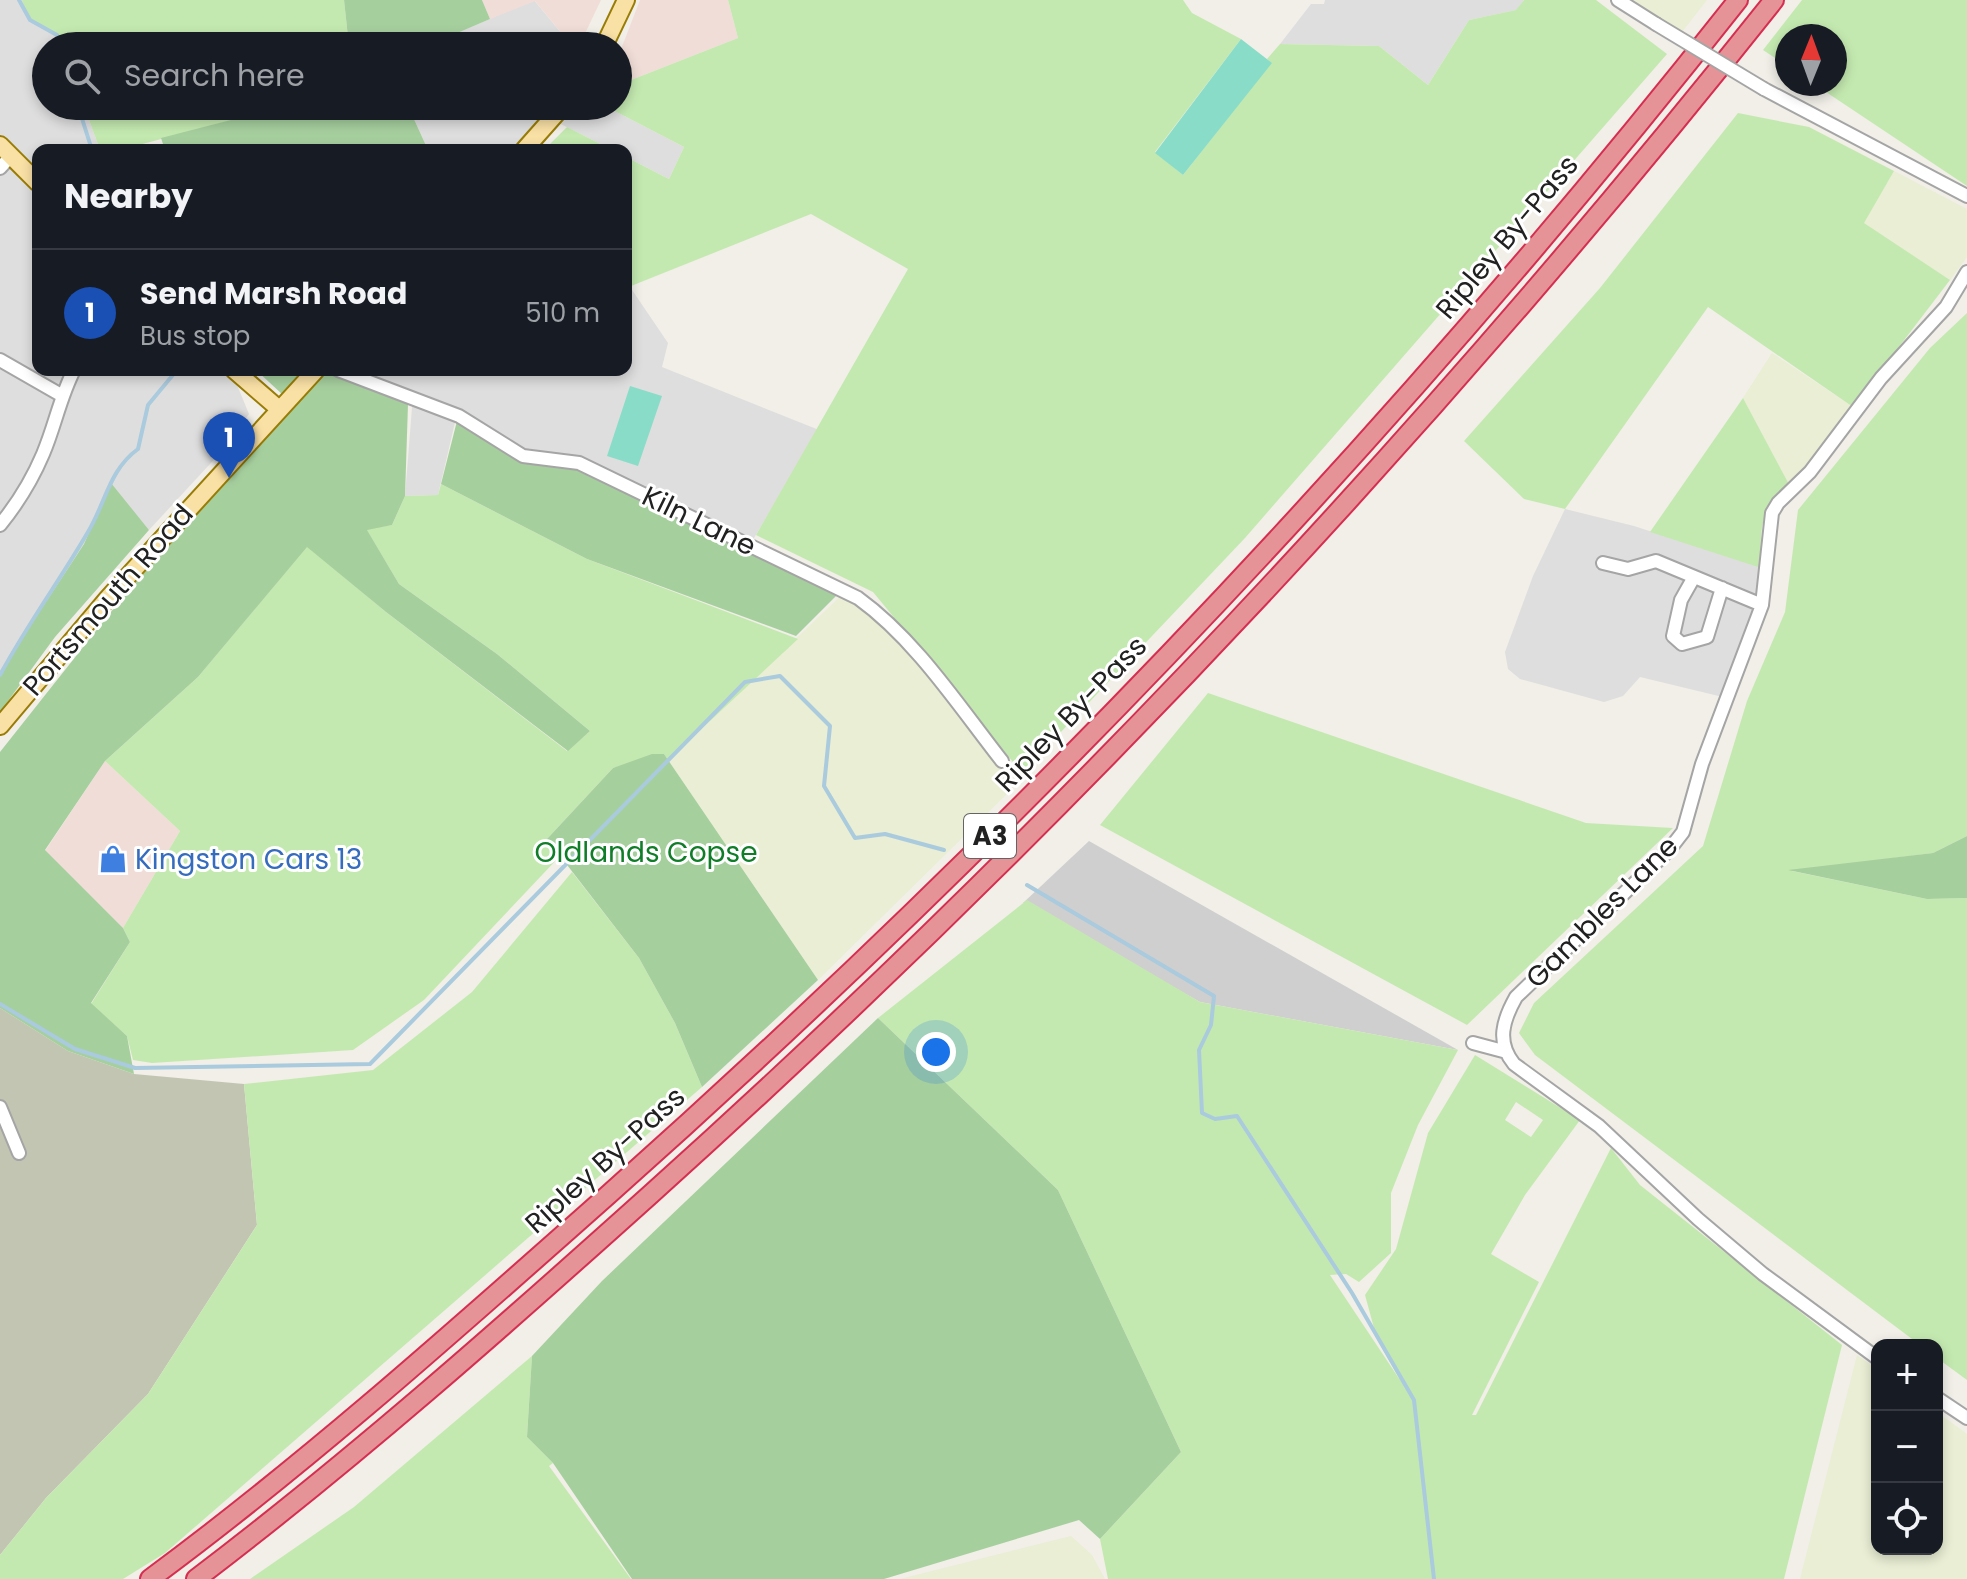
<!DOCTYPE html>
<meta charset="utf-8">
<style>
body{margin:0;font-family:Poppins,sans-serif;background:#20242c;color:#f1f3f6}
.controls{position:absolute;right:24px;bottom:24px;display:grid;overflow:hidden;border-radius:16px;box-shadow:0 4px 12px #0003}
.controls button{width:72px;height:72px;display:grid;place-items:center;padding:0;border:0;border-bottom:2px solid #363941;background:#171b24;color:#f1f3f6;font:40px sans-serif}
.compass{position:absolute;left:1775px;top:24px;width:72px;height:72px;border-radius:50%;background:#171b24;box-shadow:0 4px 12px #0003;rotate:1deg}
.you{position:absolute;left:936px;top:1052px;width:28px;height:28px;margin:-20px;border:6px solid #fff;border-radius:50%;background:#1a73e8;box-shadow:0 0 0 12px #1a73e833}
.badge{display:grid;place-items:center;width:52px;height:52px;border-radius:50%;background:#cb2207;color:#fff;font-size:26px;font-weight:700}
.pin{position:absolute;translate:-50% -66px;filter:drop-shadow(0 2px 4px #0008)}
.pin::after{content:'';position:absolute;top:42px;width:28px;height:24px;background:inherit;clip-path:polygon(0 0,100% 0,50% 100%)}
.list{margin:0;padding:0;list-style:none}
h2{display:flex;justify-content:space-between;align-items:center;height:104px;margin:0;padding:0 32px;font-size:34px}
h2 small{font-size:26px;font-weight:400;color:#9ea1a6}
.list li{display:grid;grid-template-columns:52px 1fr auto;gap:24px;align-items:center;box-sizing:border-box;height:128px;padding:0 32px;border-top:2px solid #363941}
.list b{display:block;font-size:30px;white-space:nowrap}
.list p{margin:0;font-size:26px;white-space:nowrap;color:#9ea1a6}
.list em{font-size:26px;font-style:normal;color:#9ea1a6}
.icon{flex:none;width:44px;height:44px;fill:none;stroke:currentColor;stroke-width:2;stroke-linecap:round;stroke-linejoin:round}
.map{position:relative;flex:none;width:1967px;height:1579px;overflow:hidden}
.search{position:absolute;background:#171b24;box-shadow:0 4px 12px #0003;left:32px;top:32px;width:600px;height:88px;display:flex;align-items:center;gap:20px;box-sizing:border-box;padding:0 28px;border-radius:44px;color:#9ea1a6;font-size:30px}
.panel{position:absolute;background:#171b24;box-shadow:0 4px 12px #0003;left:32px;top:144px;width:600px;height:232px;border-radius:16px}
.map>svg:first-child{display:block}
</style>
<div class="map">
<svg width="1967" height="1579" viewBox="0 0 1967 1579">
<rect width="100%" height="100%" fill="#f1efe8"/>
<path fill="#dfdede" d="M 0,0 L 22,0 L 57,35 L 61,46 L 46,46 L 46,106 L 84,106 L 100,150 L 38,150 L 38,370 L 221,370 L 237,385 L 249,414 L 222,451 L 149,530 L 110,484 L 84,544 L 0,672 Z
M 534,0 L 572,46 L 427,46 Z
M 1325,0 L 1524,0 L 1517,10 L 1469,20 L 1428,85 L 1379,46 L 1280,44 L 1311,4 L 1324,4 Z
M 408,106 L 605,106 L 684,147 L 669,179 L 626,157 L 626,150 L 612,150 L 543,115 L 511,150 L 428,150 Z
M 626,281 L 668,343 L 662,367 L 819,430 L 751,543 L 542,460 L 457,414 L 438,495 L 405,496 L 413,395 L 350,370 L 626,370 Z
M 1565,509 L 1634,526 L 1769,570 L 1727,698 L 1640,677 L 1623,696 L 1604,702 L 1520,679 L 1508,669 L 1505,652 L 1533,576 Z"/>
<path fill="#f1ddd8" d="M 482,0 L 601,0 L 579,46 L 572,46 L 535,1 L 490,19 Z
M 640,0 L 728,0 L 738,38 L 626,82 L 618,76 L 618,57 Z
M 105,761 L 180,831 L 123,928 L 45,851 Z"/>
<path fill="#cfcfcf" d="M 1089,841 L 1458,1050 L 1200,1002 L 1023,903 Z"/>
<path fill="#c3c5b3" d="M 0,1008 L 68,1051 L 134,1074 L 244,1084 L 257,1225 L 148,1394 L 46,1498 L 0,1555 Z"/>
<path fill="#e9eed4" d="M 1618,0 L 1707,0 L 1678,37 Z
M 1894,171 L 1967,209 L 1967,257 L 1950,280 L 1863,223 Z
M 1772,353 L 1853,407 L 1791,488 L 1743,398 Z
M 843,594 L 892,629 L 1018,783 L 818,980 L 668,760 Z
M 1857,1355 L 1877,1369 L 1877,1549 L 1937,1549 L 1937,1412 L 1967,1434 L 1967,1579 L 1800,1579 Z
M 1071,1536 L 1092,1555 L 1105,1579 L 900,1579 Z"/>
<path fill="#c4e9b0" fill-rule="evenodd" d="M 22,0 L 344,0 L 349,46 L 61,46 L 57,35 L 29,20 Z
M 728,0 L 1183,0 L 1192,13 L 1241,39 L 1155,152 L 1183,175 L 1271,63 L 1267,59 L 1280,44 L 1379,46 L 1428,85 L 1469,20 L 1516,10 L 1524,0 L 1596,0 L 1667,54 L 1245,538 L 1022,773 L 873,592 L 756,535 L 908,269 L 811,214 L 631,286 L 626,281 L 626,157 L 669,179 L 684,147 L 605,106 L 618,106 L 618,76 L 626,82 L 738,38 Z
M 1802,0 L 1967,0 L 1967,186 L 1814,84 L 1835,84 L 1835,36 L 1787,36 L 1787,66 L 1763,50 Z
M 84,106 L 285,106 L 120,150 L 100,150 Z
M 1738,113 L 1809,127 L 1894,171 L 1864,223 L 1950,280 L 1853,407 L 1708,307 L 1565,509 L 1524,499 L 1464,441 L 1600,288 Z
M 567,127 L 612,150 L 544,150 Z
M 1967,313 L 1967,836 L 1933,853 L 1792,871 L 1927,899 L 1967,898 L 1967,1380 L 1937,1358 L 1937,1345 L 1920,1345 L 1535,1055 L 1519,1033 L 1534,1003 L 1703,846 L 1747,701 L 1785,612 L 1798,510 L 1930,348 Z
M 1743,398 L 1791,488 C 1757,508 1761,531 1761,568 L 1650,532 Z
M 441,484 L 587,559 L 798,639 L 668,760 L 664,754 L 613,768 L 547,839 L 560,856 L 424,1000 L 353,1050 L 152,1063 L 133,1060 L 127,1036 L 91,1004 L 130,942 L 123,928 L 180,831 L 105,761 L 198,677 L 307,546 L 386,612 L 567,751 L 590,731 L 497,654 L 399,584 L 366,529 L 392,525 L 405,496 L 438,495 Z
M 1208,693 L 1586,823 L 1673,828 L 1467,1025 L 1100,825 Z
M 572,872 L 639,958 L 675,1023 L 702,1087 L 165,1553 L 123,1579 L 0,1579 L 0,1555 L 46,1498 L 148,1394 L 257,1225 L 244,1084 L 373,1070 L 472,992 Z
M 1027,900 L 1200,1002 L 1458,1050 L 1418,1125 L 1391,1193 L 1391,1253 L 1359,1282 L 1346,1274 L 1330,1275 L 1400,1380 L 1377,1339 L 1365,1295 L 1396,1249 L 1428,1133 L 1475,1055 L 1580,1120 L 1525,1195 L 1491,1254 L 1539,1282 L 1472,1415 L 1476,1415 L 1611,1148 L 1640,1185 L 1842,1345 L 1784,1579 L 1108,1579 L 1100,1539 L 1181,1452 L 1058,1190 L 878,1018 ZM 1516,1102 L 1543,1120 L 1531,1137 L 1505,1120 Z
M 532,1356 L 527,1437 L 553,1463 L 549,1466 L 631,1579 L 250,1579 L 354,1507 Z"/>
<path fill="#a6cf9e" d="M 344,0 L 482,0 L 490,19 L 427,46 L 349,46 Z
M 285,106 L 408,106 L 428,150 L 165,150 L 161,138 Z
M 256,370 L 306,370 L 283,395 Z
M 325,371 L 408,404 L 405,496 L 392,525 L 367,530 L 399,584 L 497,654 L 590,731 L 568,751 L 386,612 L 307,547 L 198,677 L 105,761 L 45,850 L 123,928 L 130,942 L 91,1003 L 127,1036 L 134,1074 L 68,1051 L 0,1008 L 0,752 L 122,598 Z
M 458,417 L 505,447 L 578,465 L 840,592 L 796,636 L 587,559 L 441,484 Z
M 111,483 L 149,530 L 55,637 L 0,712 L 0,672 L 84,544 Z
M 652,754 L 664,754 L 818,980 L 702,1087 L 675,1023 L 639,958 L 547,839 L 613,768 Z
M 1967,836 L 1967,898 L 1927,899 L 1788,870 L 1933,853 Z
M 878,1018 L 1058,1190 L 1181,1452 L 1100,1539 L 1079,1520 L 884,1579 L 632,1579 L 553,1463 L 527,1437 L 532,1356 L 602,1281 Z"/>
<path fill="#89ddc8" d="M 1241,39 L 1272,63 L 1183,175 L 1155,153 Z
M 630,386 L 662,396 L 638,466 L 607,456 Z"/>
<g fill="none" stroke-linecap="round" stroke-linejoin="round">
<path stroke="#aacadd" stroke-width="4" d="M 19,0 L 30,20 L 57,35 L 61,46
M 78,106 L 92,150
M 0,675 C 27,625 60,580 88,532 C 106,502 109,470 138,449 L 148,405 L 177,370
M 1027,885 L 1214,996 L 1211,1025 L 1199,1050 L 1202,1113 L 1215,1119 L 1237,1116 L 1352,1293 L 1414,1400 L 1434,1579
M 0,1004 L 75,1049 L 135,1068 L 370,1064 L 745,682 L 780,676 L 830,726 L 824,786 L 855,838 L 885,834 L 944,850"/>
<defs>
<path id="minor" d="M 1618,0 L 1656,24
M 1764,89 L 1967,196
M 0,168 L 11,156
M 0,360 L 61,395
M 338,370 L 459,416 L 523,456 L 579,463 L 858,598 C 916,640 958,705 1002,761
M 0,525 C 17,504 32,480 43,454 C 55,426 60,397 74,370
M 1603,563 L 1628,569 L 1656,561 L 1762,605
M 1694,577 L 1681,600 L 1673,636 L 1682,644 L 1707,637 L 1722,588
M 1473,1043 L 1503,1051
M 0,1107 L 19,1153
M 1877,1358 L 1763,1274 L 1698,1219 L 1599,1126 L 1514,1064 C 1496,1042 1503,1020 1516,997 L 1669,850 L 1683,832 L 1702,764 L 1762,605 L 1772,513 L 1778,503 L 1810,472 L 1881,378 L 1946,307 L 1967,272
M 1937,1398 L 1967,1418"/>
<path id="major" d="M 604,46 L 626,0
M 0,145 L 38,183
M 524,150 L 563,106
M 234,370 L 279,409
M 0,726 L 108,598 L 316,370"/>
<path id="highway" d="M 150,1579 C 311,1460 459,1327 608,1195 C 1018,830 1398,431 1738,0
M 196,1579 C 354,1459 503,1327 651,1194 C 1058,828 1433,429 1774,0"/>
</defs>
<use href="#minor" stroke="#a5a5a5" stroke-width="16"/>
<use href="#major" stroke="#987c05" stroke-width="20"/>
<use href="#highway" stroke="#d62e51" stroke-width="22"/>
<use href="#minor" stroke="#fff" stroke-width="12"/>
<use href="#major" stroke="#f9e0a5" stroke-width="16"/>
<use href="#highway" stroke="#e59397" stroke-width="18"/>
<defs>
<path id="minor-bridge" d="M 1656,24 L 1764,89"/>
</defs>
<use href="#minor-bridge" stroke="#a5a5a5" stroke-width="16" stroke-linecap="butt"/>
<use href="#minor-bridge" stroke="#fff" stroke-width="12"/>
</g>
<defs>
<symbol id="shop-bare" viewBox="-9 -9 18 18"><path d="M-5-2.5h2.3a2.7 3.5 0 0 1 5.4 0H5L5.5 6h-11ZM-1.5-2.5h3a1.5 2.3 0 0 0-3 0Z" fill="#3f7fe0" stroke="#fff" stroke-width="2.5" paint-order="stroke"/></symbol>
</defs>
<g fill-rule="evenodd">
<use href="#shop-bare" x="93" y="839" width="40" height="40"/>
</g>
<g text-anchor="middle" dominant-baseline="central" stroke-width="6" stroke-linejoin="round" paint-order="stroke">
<rect fill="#fff" stroke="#646464" stroke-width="2" x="964" y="814" width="52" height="44" rx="6"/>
<g font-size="26" font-weight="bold" fill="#212121">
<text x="990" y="836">A3</text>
</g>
<g font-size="28" fill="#212121" stroke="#fff">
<text transform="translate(1507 237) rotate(-50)">Ripley By-Pass</text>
<text transform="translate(699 521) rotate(26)">Kiln Lane</text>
<text transform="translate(108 600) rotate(-49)">Portsmouth Road</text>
<text transform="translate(1071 714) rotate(-46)">Ripley By-Pass</text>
<text transform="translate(1602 912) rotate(-45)">Gambles Lane</text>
<text transform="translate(605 1160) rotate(-42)">Ripley By-Pass</text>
</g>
<g font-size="28" fill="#107e28" stroke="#fff">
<text x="646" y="852">Oldlands Copse</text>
</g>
<g font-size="28" fill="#366cbe" stroke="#fff" text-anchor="start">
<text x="135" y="859">Kingston Cars 13</text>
</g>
</g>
</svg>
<div class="controls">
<button>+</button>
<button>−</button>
<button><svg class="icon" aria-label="locate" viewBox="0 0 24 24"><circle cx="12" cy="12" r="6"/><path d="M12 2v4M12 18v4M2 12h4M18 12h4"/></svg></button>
</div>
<svg class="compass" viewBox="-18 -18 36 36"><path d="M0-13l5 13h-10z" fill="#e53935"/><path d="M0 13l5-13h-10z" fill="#9ea1a6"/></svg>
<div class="you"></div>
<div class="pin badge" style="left:229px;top:478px;background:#1a4fb4">1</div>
<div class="search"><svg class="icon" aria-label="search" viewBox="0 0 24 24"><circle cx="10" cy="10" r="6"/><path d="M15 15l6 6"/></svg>Search here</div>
<section class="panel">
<h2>Nearby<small></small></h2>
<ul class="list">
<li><span class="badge" style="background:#1a4fb4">1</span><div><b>Send Marsh Road</b><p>Bus stop</p></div><em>510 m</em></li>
</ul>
</section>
</div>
